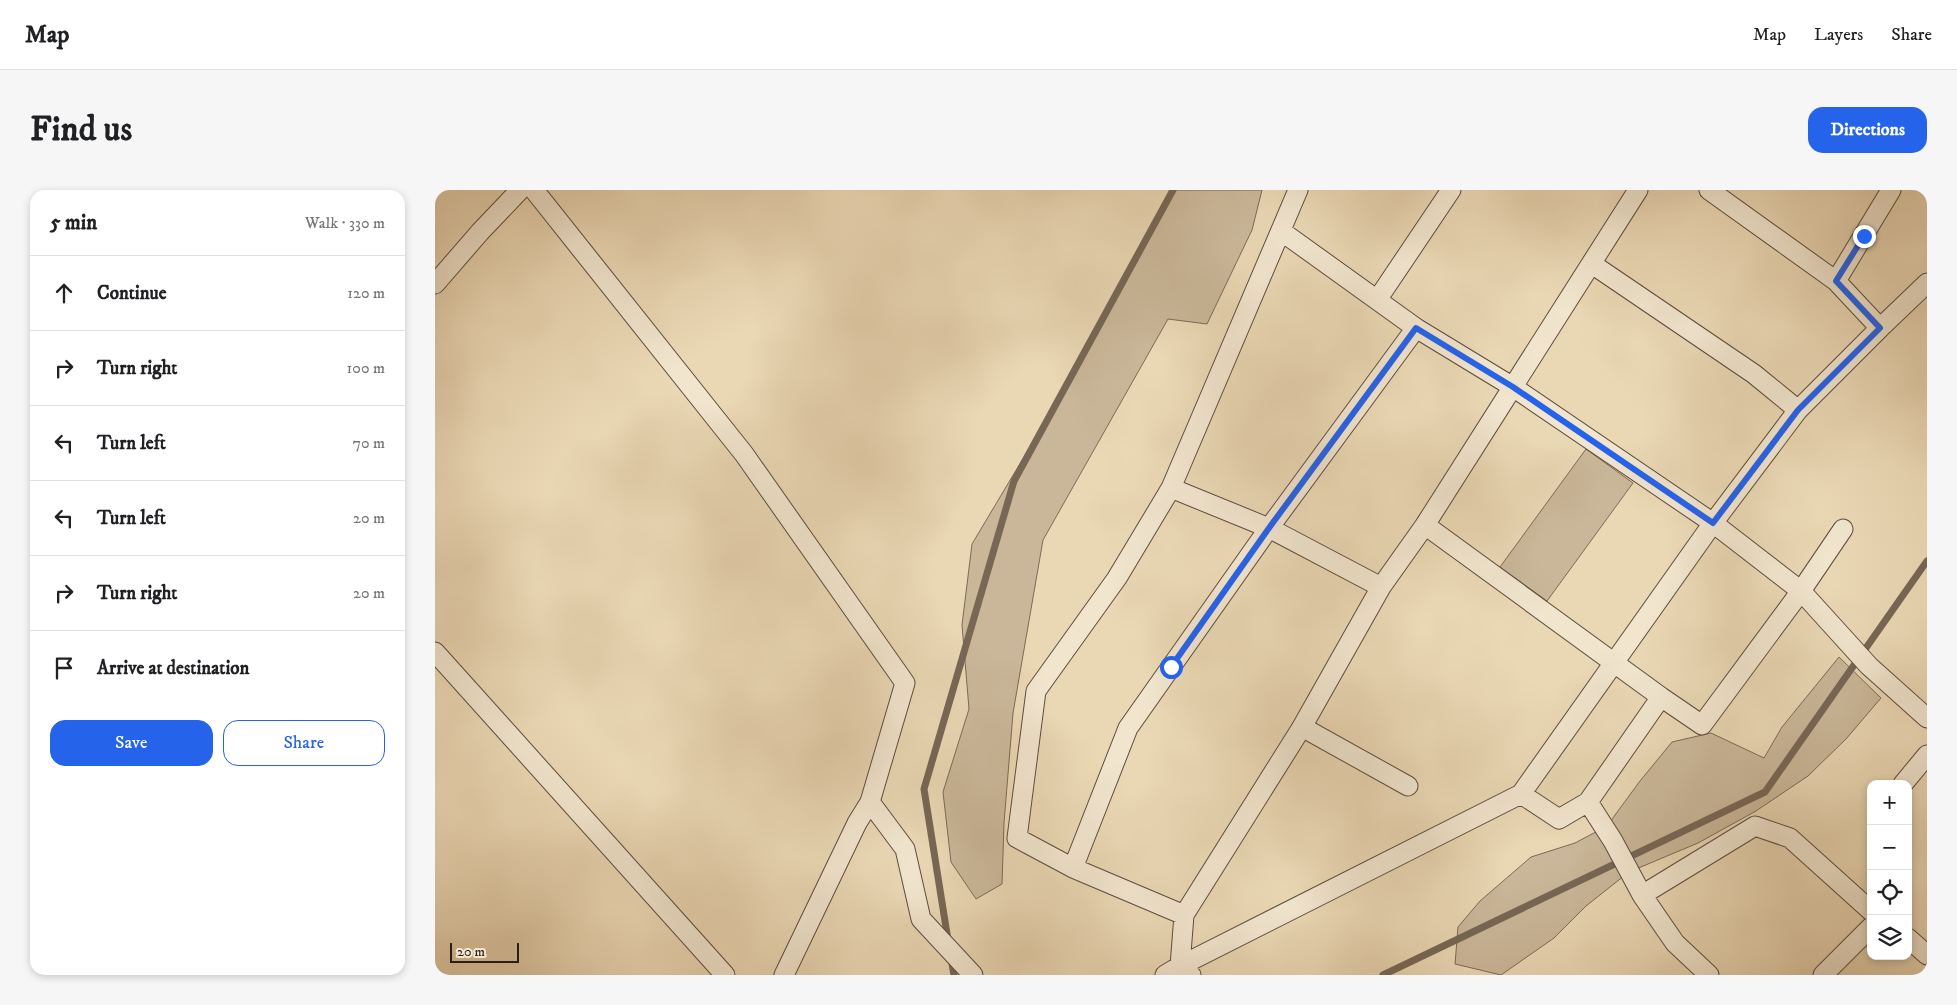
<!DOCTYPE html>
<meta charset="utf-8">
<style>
body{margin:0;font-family:"IM FELL DW Pica",serif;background:#f6f6f6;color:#202124}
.controls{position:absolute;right:15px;bottom:15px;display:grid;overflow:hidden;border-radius:10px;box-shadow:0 2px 8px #0003}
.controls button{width:45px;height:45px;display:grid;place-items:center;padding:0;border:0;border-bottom:1px solid #e0e0e0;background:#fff;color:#202124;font:25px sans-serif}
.scale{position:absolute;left:15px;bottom:12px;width:69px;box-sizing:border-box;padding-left:5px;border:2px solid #2c1d17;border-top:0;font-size:14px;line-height:18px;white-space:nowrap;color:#2c1d17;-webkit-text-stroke:4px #f1e5ce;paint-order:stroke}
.stop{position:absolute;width:15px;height:15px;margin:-11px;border:4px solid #2563eb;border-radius:50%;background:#fff}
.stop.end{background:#2563eb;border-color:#fff;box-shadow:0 1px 5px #0008}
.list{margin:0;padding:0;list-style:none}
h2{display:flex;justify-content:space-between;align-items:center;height:65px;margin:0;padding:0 20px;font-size:21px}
h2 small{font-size:16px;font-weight:400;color:#757577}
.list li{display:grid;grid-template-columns:32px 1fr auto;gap:15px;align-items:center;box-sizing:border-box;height:75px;padding:0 20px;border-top:1px solid #e0e0e0}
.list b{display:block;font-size:19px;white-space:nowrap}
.list em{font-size:16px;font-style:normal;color:#757577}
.actions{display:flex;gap:10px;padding:15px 20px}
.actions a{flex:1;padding:11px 0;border:1px solid #2563eb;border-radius:15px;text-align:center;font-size:18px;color:#2563eb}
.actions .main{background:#2563eb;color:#fff}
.icon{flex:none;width:28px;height:28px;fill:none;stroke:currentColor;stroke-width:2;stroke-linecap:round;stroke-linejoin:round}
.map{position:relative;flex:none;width:1492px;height:785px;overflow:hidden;border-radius:15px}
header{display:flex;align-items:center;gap:30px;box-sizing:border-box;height:70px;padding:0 25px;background:#fff;border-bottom:1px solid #e0e0e0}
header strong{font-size:24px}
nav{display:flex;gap:28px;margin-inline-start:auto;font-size:18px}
.intro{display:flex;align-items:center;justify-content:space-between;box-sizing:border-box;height:120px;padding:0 30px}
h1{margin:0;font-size:35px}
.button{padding:12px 22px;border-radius:15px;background:#2563eb;color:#fff;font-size:18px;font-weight:700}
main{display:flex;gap:30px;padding:0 30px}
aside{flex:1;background:#fff;border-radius:15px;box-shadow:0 2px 8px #0003}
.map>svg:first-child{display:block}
</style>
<header>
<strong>Map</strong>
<nav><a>Map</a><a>Layers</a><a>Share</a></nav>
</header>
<div class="intro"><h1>Find us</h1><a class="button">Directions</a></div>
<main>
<aside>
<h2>5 min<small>Walk · 330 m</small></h2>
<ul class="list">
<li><svg class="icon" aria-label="ahead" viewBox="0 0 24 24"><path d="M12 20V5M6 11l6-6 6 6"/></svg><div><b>Continue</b></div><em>120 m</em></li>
<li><svg class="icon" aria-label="right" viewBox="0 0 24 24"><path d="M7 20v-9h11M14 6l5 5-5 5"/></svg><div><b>Turn right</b></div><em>100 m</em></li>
<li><svg class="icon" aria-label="left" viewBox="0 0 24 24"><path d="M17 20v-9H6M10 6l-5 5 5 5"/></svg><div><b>Turn left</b></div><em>70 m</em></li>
<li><svg class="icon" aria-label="left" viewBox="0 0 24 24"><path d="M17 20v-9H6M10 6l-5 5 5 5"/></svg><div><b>Turn left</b></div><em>20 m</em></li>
<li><svg class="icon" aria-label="right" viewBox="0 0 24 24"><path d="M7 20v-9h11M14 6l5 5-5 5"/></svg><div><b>Turn right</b></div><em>20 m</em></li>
<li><svg class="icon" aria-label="arrive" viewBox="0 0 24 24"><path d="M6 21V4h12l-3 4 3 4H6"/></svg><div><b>Arrive at destination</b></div></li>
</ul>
<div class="actions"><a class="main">Save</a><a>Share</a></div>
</aside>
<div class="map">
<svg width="1492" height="785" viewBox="0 0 1492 785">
<rect width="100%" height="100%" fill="#ead7b4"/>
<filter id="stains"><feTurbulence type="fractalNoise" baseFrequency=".004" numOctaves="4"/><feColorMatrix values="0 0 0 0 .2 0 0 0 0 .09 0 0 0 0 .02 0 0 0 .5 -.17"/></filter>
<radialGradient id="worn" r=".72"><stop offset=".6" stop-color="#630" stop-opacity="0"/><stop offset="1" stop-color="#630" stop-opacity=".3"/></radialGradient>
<path fill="#cab799" stroke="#7b6a58" d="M 738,0 L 827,0 L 817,40 L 772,134 L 733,129 L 608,350 L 578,523 L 569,633 L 567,694 L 541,709 L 516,672 L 508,602 L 534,519 L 527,435 L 537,354 L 651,163 Z
M 1151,259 L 1198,293 L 1112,411 L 1065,377 Z
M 1404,467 L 1446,508 L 1411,549 L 1373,586 L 1321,621 L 1263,653 L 1194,682 L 1151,716 L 1119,748 L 1066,785 L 1020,774 L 1023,737 L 1045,711 L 1096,667 L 1140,653 L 1172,636 L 1205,591 L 1237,552 L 1276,543 L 1329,568 L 1347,537 Z"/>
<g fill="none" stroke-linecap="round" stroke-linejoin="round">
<path stroke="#776755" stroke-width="7" d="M 513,750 L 489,599 L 579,291 L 738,0
M 516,768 L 519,785
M 948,785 L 1330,602 L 1492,371"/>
<defs>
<path id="street" d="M 99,0 L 309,264 L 470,493 L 435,612 L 422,633 L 349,785
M 863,0 L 736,298 L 834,338 L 946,397
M 846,41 L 981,138 L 1078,197 L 1278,333 L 1366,401 L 1434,476 L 1492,528
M 1157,74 L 1319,184 L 1363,220
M 1401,91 L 1456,0
M 0,94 L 45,42 L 85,0
M 942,110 L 1016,0
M 1445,138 L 1492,93
M 990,335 L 1226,507 L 1267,535 L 1366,401 L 1408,339
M 0,462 L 290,785
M 867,537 L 973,596
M 1468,594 L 1492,565
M 1086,604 L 1124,629 L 1153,612 L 1226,507
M 435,612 L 470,659 L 486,729 L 538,785
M 1153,612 L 1178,651 L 1207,705 L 1240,753 L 1274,785
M 638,678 L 582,648 L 601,501 L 682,388 L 736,298
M 1207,705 L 1320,636 L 1355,648 L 1436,721
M 749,725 L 638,678 L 693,538 L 834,338 L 981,138
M 1473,748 L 1492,765
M 730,785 L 745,776 L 1086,604 L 1278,333 L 1363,220 L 1445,138 L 1401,91 L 1274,0
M 756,785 L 745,776 L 749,725 L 867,537 L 946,397 L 990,335 L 1203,0
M 1388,785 L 1436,737"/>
</defs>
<use href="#street" stroke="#5c4c3e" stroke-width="21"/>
<use href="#street" stroke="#f1e5ce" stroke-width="19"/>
</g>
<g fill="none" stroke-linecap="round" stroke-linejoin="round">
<path stroke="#2563eb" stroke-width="6" d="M 736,477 L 834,338 L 981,138 L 1078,197 L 1278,333 L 1363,220 L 1445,138 L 1401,91 L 1429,46"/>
</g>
<rect width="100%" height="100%" filter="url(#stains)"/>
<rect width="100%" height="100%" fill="url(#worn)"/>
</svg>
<div class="controls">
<button>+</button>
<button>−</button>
<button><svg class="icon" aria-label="locate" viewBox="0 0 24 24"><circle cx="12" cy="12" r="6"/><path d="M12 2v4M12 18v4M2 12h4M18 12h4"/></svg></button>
<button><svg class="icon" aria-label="layers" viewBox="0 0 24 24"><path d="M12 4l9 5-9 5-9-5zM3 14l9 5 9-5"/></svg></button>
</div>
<div class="scale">20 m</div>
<div class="stop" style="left:736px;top:477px"></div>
<div class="stop end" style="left:1429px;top:46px"></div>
</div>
</main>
